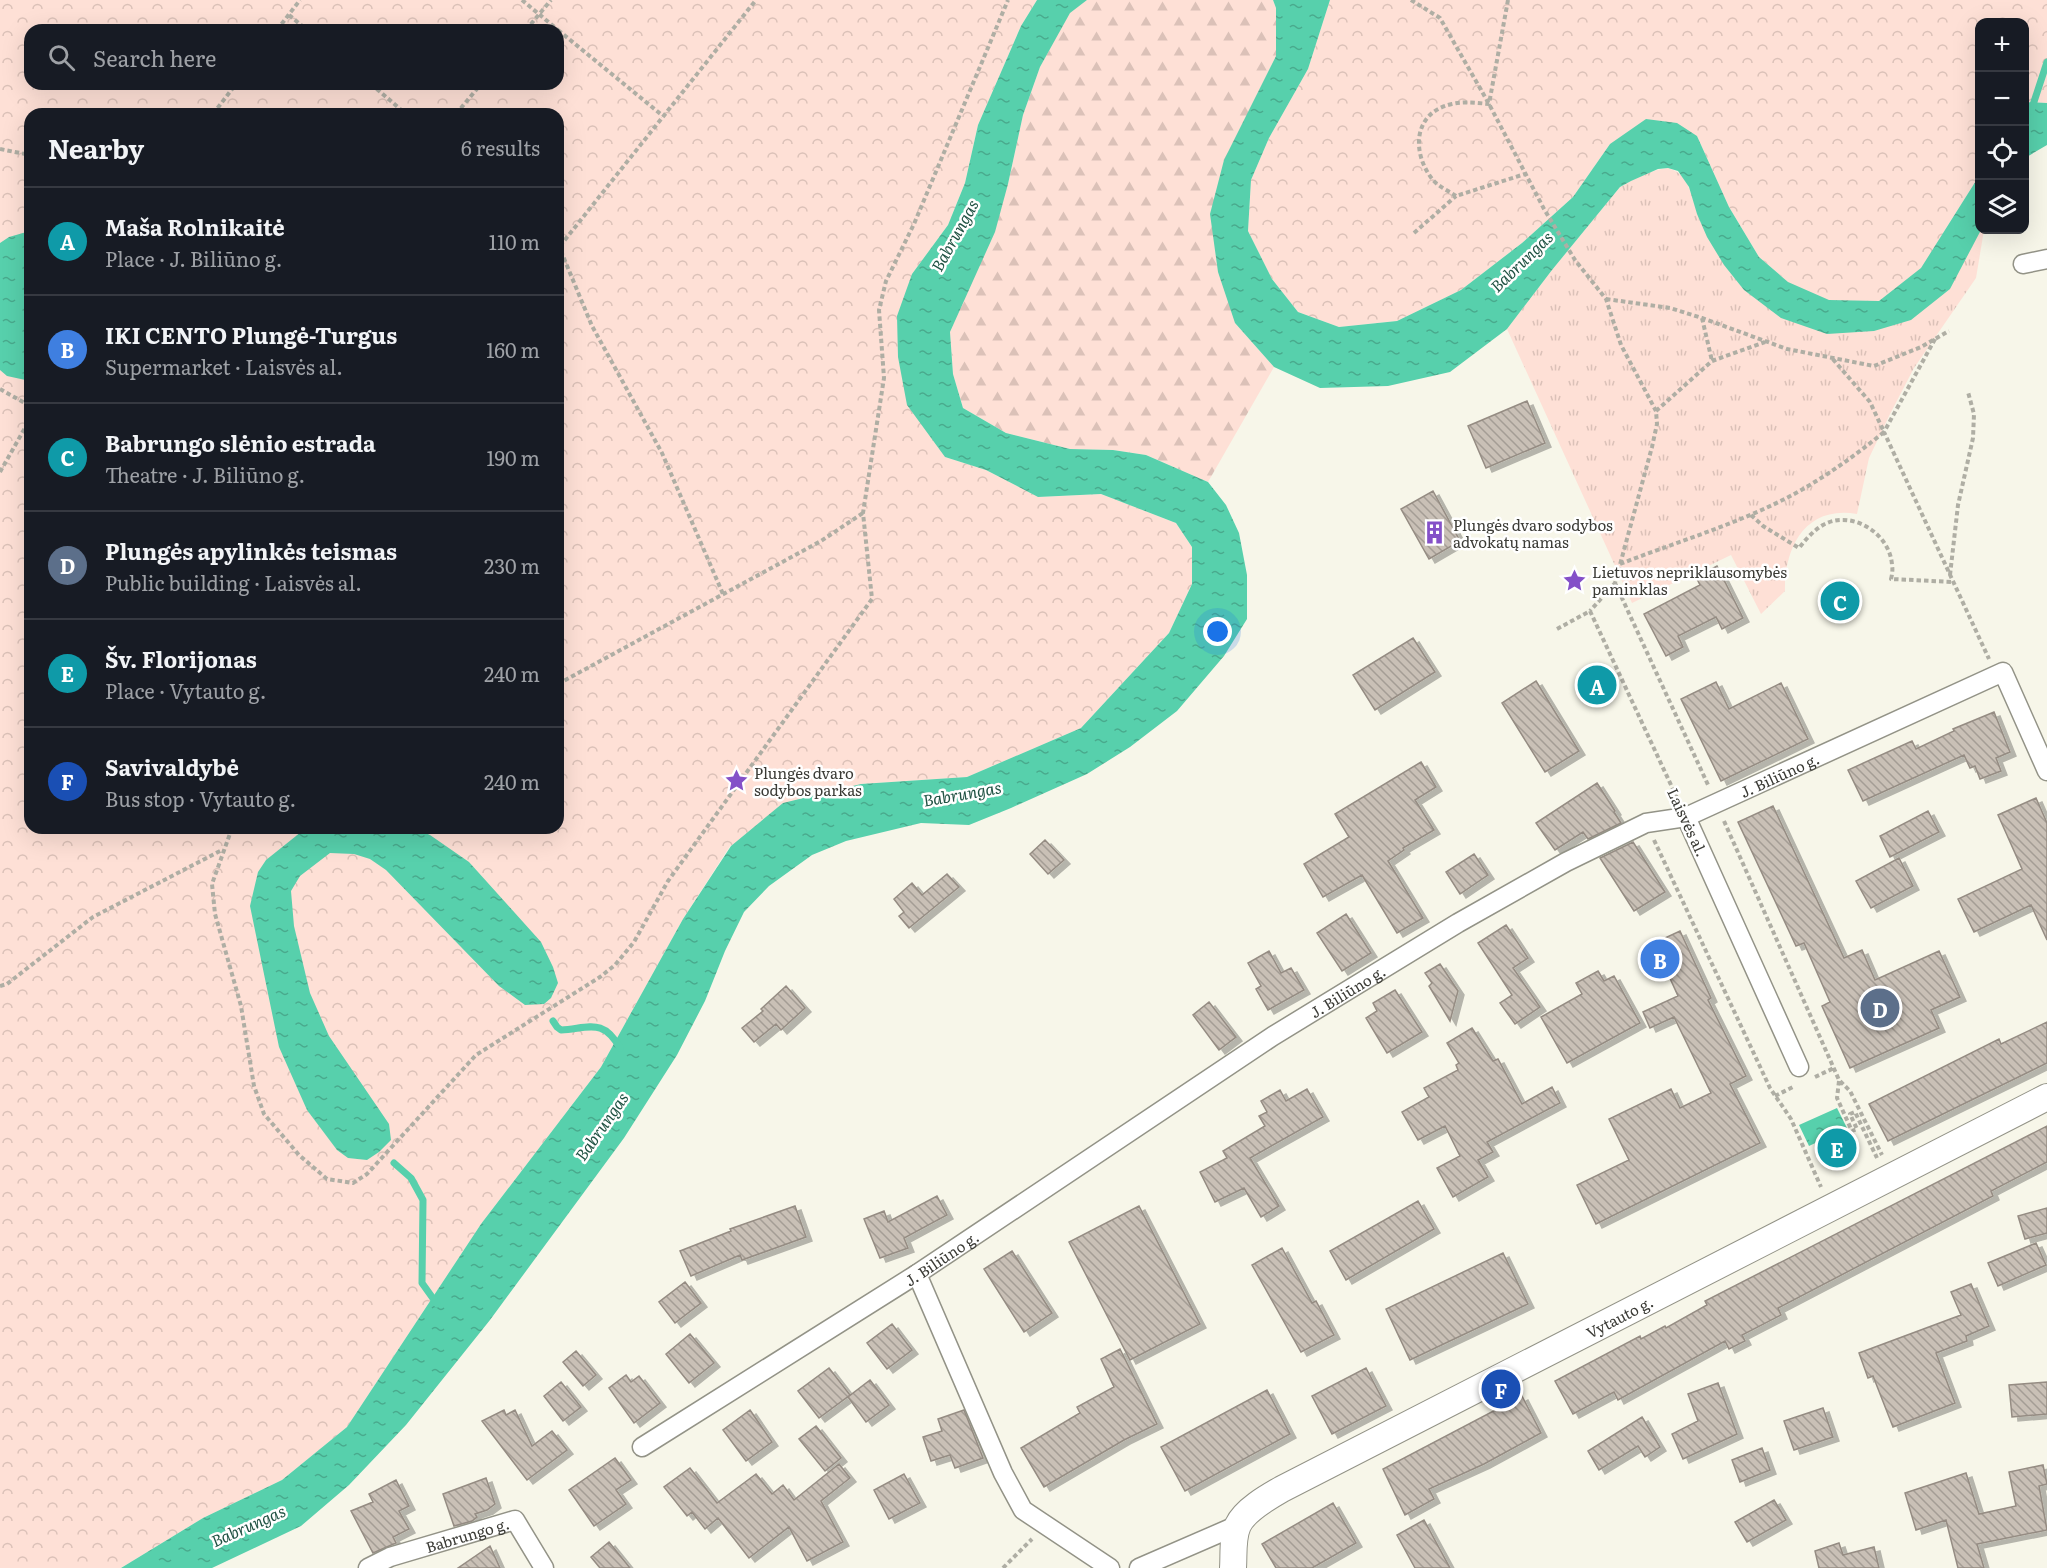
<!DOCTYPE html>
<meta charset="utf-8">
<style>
body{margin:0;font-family:Literata,serif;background:#242831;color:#f1f3f6}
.controls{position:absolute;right:18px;top:18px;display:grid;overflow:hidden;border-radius:12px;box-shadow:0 6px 24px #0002}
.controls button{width:54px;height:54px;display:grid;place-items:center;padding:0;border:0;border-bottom:2px solid #363941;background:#171b24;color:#f1f3f6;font:30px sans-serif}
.you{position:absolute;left:1218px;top:632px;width:21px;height:21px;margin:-15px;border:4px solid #fff;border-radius:50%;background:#1a73e8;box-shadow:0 0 0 9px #1a73e833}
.badge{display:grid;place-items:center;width:39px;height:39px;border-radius:50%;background:#2563eb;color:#fff;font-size:20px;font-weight:700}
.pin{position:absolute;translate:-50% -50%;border:3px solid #fff;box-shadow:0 2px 6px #0006}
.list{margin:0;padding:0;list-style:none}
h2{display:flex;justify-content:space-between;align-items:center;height:78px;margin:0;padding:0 24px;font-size:26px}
h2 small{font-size:20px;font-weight:400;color:#9ea1a6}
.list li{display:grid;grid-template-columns:39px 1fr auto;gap:18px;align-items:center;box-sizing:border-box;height:108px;padding:0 24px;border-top:2px solid #363941}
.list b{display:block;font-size:22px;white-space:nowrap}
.list p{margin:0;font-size:20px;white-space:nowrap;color:#9ea1a6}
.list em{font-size:20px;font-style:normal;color:#9ea1a6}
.icon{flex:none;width:33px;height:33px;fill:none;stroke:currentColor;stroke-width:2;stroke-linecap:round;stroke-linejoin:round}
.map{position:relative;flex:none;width:2047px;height:1568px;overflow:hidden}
.search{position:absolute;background:#171b24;box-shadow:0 6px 24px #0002;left:24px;top:24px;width:540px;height:66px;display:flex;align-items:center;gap:15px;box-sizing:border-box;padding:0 21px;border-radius:18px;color:#9ea1a6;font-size:22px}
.panel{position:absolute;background:#171b24;box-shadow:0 6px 24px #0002;left:24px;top:108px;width:540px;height:726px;border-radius:18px}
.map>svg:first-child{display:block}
</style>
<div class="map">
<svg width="2047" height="1568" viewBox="0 0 2047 1568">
<defs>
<pattern id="grass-tufts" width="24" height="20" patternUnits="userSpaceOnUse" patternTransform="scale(1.5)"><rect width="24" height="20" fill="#fee0d6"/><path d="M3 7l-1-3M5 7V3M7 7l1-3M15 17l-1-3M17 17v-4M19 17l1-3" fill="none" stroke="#dbc1b8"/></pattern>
<pattern id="forest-firs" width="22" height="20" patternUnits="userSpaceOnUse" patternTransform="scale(1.5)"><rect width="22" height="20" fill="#fee0d6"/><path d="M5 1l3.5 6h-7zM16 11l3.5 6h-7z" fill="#dbc1b8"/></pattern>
<pattern id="park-crowns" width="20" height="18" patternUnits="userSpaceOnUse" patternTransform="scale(1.5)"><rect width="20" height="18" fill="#fee0d6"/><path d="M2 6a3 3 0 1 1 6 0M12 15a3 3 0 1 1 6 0" fill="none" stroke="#dbc1b8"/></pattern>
<pattern id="water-ripples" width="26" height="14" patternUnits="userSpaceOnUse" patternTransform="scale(1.5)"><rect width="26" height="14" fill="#57d0ac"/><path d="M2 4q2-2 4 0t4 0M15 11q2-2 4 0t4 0" fill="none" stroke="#49aa8d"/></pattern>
<pattern id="building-back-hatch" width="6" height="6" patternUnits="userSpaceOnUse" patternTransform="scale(1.5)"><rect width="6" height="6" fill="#c9c0b6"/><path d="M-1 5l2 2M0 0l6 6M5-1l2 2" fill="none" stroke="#a49d95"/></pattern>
<filter id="shadow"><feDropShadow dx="6" dy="4" stdDeviation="0" flood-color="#0004"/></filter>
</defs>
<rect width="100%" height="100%" fill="#f7f6e9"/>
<path fill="url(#grass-tufts)" d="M 1668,168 C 1678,171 1684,176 1688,186 C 1693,196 1695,208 1699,218 C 1711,245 1726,267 1744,290 L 1984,230 L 1976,278 L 1914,368 L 1890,414 L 1869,458 L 1857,514 C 1806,505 1784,547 1785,591 L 1761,614 L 1731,555 L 1632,603 L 1507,329 L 1552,270 L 1620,187 C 1635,178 1651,170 1668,168 Z"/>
<path fill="url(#forest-firs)" d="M 1087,0 L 1273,0 L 1276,8 L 1276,56 L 1253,104 L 1235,323 L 1274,367 L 1208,482 L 1146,455 L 1113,450 L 1070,449 L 1006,433 L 963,408 L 953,374 L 950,332 L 1008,184 L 1023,115 L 1040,67 L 1070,12 Z"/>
<path fill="url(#park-crowns)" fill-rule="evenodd" d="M 0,0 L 1037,0 L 1021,26 L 978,125 L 965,183 L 948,225 L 912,274 L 945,457 L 986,470 L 1038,497 L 1101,494 L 1176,523 L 1192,547 L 1192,584 L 1169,633 L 1081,728 L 967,777 L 861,784 L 730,846 L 683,919 L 601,1067 L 481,1224 L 347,1427 L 282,1480 L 203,1518 L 121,1568 L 0,1568 ZM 30,30 L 558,30 L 558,84 L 30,84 ZM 30,114 L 558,114 L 558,828 L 30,828 Z
M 1330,0 L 2047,0 L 2047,103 L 2025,102 L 2024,22 L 1980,22 L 1979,176 L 1921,268 L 1879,301 L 1829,300 L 1788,282 L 1759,257 L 1729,207 L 1697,136 L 1610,144 L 1573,197 L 1522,243 L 1461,290 L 1397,321 L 1339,327 L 1298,312 L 1272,279 L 1248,231 L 1251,180 L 1269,138 L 1308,69 Z"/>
<path fill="url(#water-ripples)" d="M 1037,0 L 1087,0 L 1070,13 L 1040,67 L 1023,115 L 1008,184 L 995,232 L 950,332 L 953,374 L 963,408 L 1006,433 L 1070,449 L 1113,450 L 1146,455 L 1208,482 L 1226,505 L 1239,533 L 1247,575 L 1247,619 L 1224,656 L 1177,711 L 1130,747 L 1087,774 L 1011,808 L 969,825 L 921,823 L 846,841 L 812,855 L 769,886 L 744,912 L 725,951 L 705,1001 L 677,1055 L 624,1138 L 490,1320 L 406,1425 L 349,1485 L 301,1526 L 212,1568 L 121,1568 L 203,1518 L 282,1480 L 347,1427 L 481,1224 L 601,1067 L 683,919 L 731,846 L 783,803 L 861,784 L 967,777 L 1081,728 L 1169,633 L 1192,584 L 1192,547 L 1176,523 L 1101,494 L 1038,497 L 986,470 L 945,457 L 907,405 L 898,357 L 897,316 L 912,274 L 948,225 L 965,183 L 978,125 L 1021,26 Z
M 1273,0 L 1330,0 L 1308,69 L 1269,138 L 1251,180 L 1248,231 L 1272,279 L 1298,312 L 1339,327 L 1397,321 L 1461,290 L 1522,243 L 1573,197 L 1610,144 L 1646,119 L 1677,123 L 1697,136 L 1729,207 L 1759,257 L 1788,282 L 1829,300 L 1879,301 L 1921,268 L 1979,176 L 1981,230 L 1950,289 L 1911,320 L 1874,331 L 1827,334 L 1781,318 L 1744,290 L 1724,265 L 1707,237 L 1697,214 L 1689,187 L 1678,171 L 1668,168 L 1658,169 L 1631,181 L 1620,187 L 1552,270 L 1507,329 L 1450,372 L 1388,386 L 1320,388 L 1274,367 L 1235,323 L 1218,272 L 1210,214 L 1224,160 L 1276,56 L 1276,8 Z
M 2024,102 L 2047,103 L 2047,145 L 2025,158 Z
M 30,231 L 30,381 L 7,376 L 0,370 L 0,243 L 9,237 Z
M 306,828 L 415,828 L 430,835 L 469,862 L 541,942 L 553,967 L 558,983 L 551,998 L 544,1004 L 525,1005 L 499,986 L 386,870 L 370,859 L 354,854 L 330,853 L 300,876 L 291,891 L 294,926 L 310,993 L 329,1036 L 389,1124 L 391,1140 L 379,1152 L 367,1160 L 348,1158 L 337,1150 L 307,1110 L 279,1047 L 250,906 L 258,872 L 266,860 Z
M 1837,1108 L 1847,1128 L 1809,1146 L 1799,1125 Z"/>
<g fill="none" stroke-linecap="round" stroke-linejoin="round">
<path stroke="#57d0ac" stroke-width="7" d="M 2031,111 L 2047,62
M 553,1021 L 557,1027 L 561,1030 C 590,1028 603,1018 620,1048
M 394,1163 L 411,1178 L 423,1200 L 422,1283 L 437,1304"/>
</g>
<path fill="url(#building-back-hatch)" stroke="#958c83" stroke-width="1.5" filter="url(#shadow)" d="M 1527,401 L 1545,443 L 1486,468 L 1468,426 Z
M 1433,491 L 1460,541 L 1429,559 L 1401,509 Z
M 1717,566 L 1743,618 L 1722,629 L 1716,617 L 1678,636 L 1683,647 L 1666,656 L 1644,614 L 1700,585 L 1696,577 Z
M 1413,638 L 1435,672 L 1375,710 L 1353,675 Z
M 1536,681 L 1579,751 L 1545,772 L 1502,703 Z
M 1716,682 L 1729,709 L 1781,683 L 1808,739 L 1721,781 L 1681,699 Z
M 1994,712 L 2010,752 L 1996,758 L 2001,771 L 1980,779 L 1975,766 L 1970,768 L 1964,755 L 1863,801 L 1848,770 L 1912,741 L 1916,749 L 1954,731 L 1953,729 Z
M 1421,762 L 1436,787 L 1415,800 L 1434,830 L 1403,848 L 1404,850 L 1388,861 L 1423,918 L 1397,933 L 1362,875 L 1323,897 L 1304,864 L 1349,837 L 1335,814 Z
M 1597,783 L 1615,811 L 1614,812 L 1621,823 L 1588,839 L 1583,832 L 1555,850 L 1536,823 Z
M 2036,798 L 2047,823 L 2047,940 L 2031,905 L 1974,932 L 1958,899 L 2022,869 L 1998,815 Z
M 1773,806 L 1844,958 L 1862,950 L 1875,980 L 1939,951 L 1960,997 L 1931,1010 L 1939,1028 L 1850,1068 L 1822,1006 L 1830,1002 L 1804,943 L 1796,946 L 1738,822 Z
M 1928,811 L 1939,832 L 1890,857 L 1880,836 Z
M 1045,840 L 1064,860 L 1048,874 L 1030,854 Z
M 1633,842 L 1665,892 L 1634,911 L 1600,858 Z
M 1474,854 L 1488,875 L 1460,894 L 1446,872 Z
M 1899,858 L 1913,886 L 1871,908 L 1856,881 Z
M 947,874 L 959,887 L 909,928 L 899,916 L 904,912 L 894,899 L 912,883 L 922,895 Z
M 1346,914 L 1371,953 L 1342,971 L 1317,933 Z
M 1506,925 L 1528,958 L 1513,968 L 1540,1007 L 1515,1024 L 1500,1003 L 1512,995 L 1478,943 Z
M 1680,931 L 1711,998 L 1708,1000 L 1746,1076 L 1730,1084 L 1760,1143 L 1596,1224 L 1577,1185 L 1629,1160 L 1609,1119 L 1671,1089 L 1680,1108 L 1711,1093 L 1674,1017 L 1650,1028 L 1643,1012 L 1678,996 L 1654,943 Z
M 1269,951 L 1281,973 L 1291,968 L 1304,990 L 1268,1010 L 1256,989 L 1261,986 L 1248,963 Z
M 1440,964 L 1458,991 L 1450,1021 L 1429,986 L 1432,983 L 1425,973 Z
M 1598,971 L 1604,981 L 1614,976 L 1640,1023 L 1567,1063 L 1541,1017 L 1582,994 L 1576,983 Z
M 786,986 L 805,1008 L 781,1030 L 776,1024 L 754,1042 L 742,1028 L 763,1011 L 761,1009 Z
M 1395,990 L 1422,1032 L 1387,1053 L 1366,1018 L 1377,1011 L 1373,1003 Z
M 1209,1002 L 1236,1037 L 1219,1050 L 1193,1015 Z
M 2047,1022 L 2047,1063 L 1888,1141 L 1869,1104 L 1999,1039 L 2001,1044 Z
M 1472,1028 L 1493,1061 L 1498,1059 L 1522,1104 L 1552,1087 L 1560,1103 L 1487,1142 L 1493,1152 L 1478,1160 L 1488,1177 L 1453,1197 L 1437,1168 L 1460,1156 L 1445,1126 L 1418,1140 L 1402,1112 L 1429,1097 L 1424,1088 L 1458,1070 L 1456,1065 L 1459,1063 L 1447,1043 Z
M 1307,1089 L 1323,1117 L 1250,1158 L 1279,1206 L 1261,1217 L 1244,1188 L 1215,1202 L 1200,1172 L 1227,1158 L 1223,1151 L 1265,1126 L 1259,1116 L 1267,1112 L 1261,1101 L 1280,1090 L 1286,1101 Z
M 2047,1126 L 2047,1162 L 1991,1191 L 1993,1196 L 1778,1308 L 1781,1315 L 1742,1335 L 1745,1341 L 1729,1349 L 1725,1341 L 1618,1400 L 1614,1392 L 1573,1414 L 1555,1381 L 1640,1336 L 1641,1339 L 1665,1326 L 1666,1328 L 1707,1305 L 1705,1301 Z
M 937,1196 L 947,1215 L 904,1238 L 908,1248 L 880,1258 L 864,1219 L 884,1211 L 888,1222 Z
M 1418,1201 L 1434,1229 L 1346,1280 L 1330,1251 Z
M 795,1206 L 806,1237 L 742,1260 L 740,1255 L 691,1276 L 680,1251 L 731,1231 L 730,1229 Z
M 1139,1206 L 1200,1324 L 1130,1360 L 1069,1242 Z
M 2047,1208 L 2047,1233 L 2025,1239 L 2018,1216 Z
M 2036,1243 L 2046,1265 L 1998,1286 L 1988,1263 Z
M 1282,1248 L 1312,1303 L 1316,1301 L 1334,1335 L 1301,1352 L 1252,1265 Z
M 1012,1251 L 1052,1313 L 1024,1332 L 984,1269 Z
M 1503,1253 L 1528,1304 L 1410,1360 L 1386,1309 Z
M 685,1282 L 701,1303 L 675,1323 L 659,1302 Z
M 1971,1284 L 1989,1326 L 1966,1336 L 1967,1341 L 1936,1353 L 1955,1403 L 1893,1427 L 1873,1376 L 1868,1378 L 1859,1353 L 1961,1315 L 1951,1292 Z
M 892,1324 L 912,1350 L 887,1369 L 867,1343 Z
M 690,1334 L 714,1363 L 689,1383 L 666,1354 Z
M 1120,1349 L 1157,1424 L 1124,1440 L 1044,1487 L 1021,1448 L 1080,1413 L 1077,1407 L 1114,1387 L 1101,1359 Z
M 576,1351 L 596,1375 L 583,1386 L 563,1362 Z
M 829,1368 L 850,1395 L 819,1418 L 798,1391 Z
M 1366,1368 L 1386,1406 L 1332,1434 L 1312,1396 Z
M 626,1375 L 631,1382 L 639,1376 L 660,1403 L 634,1423 L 609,1388 Z
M 870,1380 L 889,1405 L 866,1422 L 848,1397 Z
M 561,1382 L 581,1407 L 563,1421 L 544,1396 Z
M 2047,1382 L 2047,1414 L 2012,1417 L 2009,1385 Z
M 1718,1383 L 1737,1434 L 1683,1459 L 1672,1434 L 1698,1421 L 1688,1394 Z
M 1267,1390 L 1290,1434 L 1185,1491 L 1161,1447 Z
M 1522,1396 L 1541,1433 L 1484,1464 L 1429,1489 L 1434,1499 L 1405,1515 L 1383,1469 Z
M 1823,1408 L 1833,1437 L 1794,1450 L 1784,1421 Z
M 504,1410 L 506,1415 L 515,1410 L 532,1446 L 552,1431 L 567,1450 L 527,1480 L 482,1421 Z
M 750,1410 L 772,1442 L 746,1461 L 723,1430 Z
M 964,1410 L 983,1458 L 955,1468 L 950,1455 L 931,1461 L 923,1437 L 942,1431 L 938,1419 Z
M 1642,1417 L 1660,1447 L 1645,1457 L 1638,1446 L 1599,1470 L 1588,1451 Z
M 816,1426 L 841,1458 L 825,1471 L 799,1439 Z
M 1762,1448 L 1770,1470 L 1740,1482 L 1732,1460 Z
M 615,1458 L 631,1480 L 616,1490 L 626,1504 L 594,1526 L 569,1490 Z
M 839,1464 L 850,1478 L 821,1501 L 843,1542 L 807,1561 L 789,1527 L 749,1558 L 718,1518 L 705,1529 L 692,1512 L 687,1516 L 664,1487 L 690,1468 L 717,1503 L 756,1474 L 772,1494 L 783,1485 L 794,1500 Z
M 2043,1465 L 2047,1484 L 2039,1486 L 2047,1530 L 1977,1544 L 1984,1568 L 1958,1568 L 1946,1520 L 1916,1530 L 1905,1493 L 1966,1473 L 1979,1514 L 2016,1506 L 2009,1472 Z
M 904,1474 L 920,1503 L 889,1519 L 874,1490 Z
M 486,1478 L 495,1504 L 487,1510 L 475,1514 L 477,1517 L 472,1521 L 454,1526 L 443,1494 Z
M 396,1480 L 409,1506 L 399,1511 L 409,1529 L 393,1537 L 396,1543 L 373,1553 L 351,1511 L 373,1502 L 369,1494 Z
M 1774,1500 L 1786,1520 L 1747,1542 L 1735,1522 Z
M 1333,1503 L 1356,1543 L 1312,1568 L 1276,1568 L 1262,1544 Z
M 1424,1520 L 1450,1568 L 1415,1568 L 1397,1535 Z
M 609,1542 L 630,1568 L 600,1568 L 591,1557 Z
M 1839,1543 L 1843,1555 L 1874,1547 L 1879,1568 L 1819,1568 L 1815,1551 Z
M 490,1546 L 500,1568 L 458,1568 Z"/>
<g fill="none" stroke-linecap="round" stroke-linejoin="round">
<defs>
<g id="street">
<path d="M 2023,264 L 2047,259"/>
<path d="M 1686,817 L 1799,1067"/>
<path d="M 917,1274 L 1003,1473 L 1023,1510 L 1110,1568"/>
<path id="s1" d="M 642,1447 L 917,1274 L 1273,1036 L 1458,923 L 1566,862 L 1646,823 L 1686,817 L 2003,672 L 2047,771"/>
<path id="s2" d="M 368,1568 L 390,1557 L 515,1520 L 544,1568"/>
<path d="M 1139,1568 L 1238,1525"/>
</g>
<g id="secondary">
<path id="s3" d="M 1233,1568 C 1234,1555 1232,1538 1238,1525 C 1245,1510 1268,1497 1282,1489 L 2047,1097"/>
</g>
</defs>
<use href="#street" stroke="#939387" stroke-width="21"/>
<use href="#secondary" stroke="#939387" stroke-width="28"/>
<path stroke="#afaea4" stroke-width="4" stroke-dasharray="4.5 3" stroke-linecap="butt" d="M 522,0 L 558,30
M 1411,0 L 1440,18 L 1489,104 L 1544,209 L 1575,260 L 1606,299 L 1621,345 L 1656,411 L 1657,424 L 1652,447 L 1615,583 L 1590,611
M 1508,0 L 1489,104 C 1477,103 1465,101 1452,104 C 1413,112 1411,153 1433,180 C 1439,187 1449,191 1456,196 L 1525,174
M 289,15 L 307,30
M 277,30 L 300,0
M 526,30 L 551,0
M 558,30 L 663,116
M 371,84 L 406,114
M 213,114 L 236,84
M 456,114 L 481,84
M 0,149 L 30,155
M 1414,233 L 1456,196
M 558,244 L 592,326 L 662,453 L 723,594
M 560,246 L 756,0
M 1606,299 L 1670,308 L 1702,318 L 1787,349 L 1874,366 L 1921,347 L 1949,331
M 1702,318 L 1712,361
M 1935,339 L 1884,432 L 1989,659
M 0,389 L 30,406
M 1656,411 L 1712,361 L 1765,342
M 0,472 L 30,419
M 1751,515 L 1763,526 L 1799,548 C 1806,539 1813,531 1823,525 C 1851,509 1890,533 1892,565 C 1893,570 1892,575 1891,579 L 1953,582
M 1620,564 C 1679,541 1741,523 1796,493 C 1828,475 1856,455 1884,432 L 1870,402 L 1831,357
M 1950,575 L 1958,505 L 1973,438 L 1974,414 L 1968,392
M 1615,583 L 1709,787
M 1557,629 L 1590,611 L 1678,800
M 558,684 L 821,541 L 863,513
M 1724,821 L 1839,1080 L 1850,1091 L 1882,1155
M 232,828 L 212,884 L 215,914 L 241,1006 L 254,1086 L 264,1114 L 299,1155 L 327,1179 L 353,1183 L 367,1174 L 476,1055 L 600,977 L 615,965 L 634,942 L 668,881 L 872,599 L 863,513 L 884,378 L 879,310 L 886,281 L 914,224 L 1008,0
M 1654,840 L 1770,1088 L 1791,1119 L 1821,1187
M 0,986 L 7,984 L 93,917 L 222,850
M 1815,1077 L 1834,1068
M 1839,1081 L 1837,1098 L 1852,1131 L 1857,1129 L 1850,1114 L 1855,1112 L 1877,1158
M 1775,1096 L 1795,1086
M 1003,1568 L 1032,1539"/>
<use href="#street" stroke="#fff" stroke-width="18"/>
<use href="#secondary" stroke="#fff" stroke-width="26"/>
</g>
<defs>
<symbol id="building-bare" viewBox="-9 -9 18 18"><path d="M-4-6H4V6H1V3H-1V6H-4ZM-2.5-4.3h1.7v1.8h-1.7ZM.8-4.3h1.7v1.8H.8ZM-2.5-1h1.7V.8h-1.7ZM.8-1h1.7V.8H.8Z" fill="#8450c8" stroke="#fff" stroke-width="2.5" paint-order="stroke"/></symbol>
<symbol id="sight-bare" viewBox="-9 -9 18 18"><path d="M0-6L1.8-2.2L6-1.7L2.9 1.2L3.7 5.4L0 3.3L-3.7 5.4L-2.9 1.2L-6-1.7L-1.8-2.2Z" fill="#8450c8" stroke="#fff" stroke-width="2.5" paint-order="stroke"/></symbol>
</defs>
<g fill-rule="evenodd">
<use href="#building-bare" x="1418" y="516" width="33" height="33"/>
<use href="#sight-bare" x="1558" y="564" width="33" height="33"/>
<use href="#sight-bare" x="720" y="764" width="33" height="33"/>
</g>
<g text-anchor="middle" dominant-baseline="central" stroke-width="5" stroke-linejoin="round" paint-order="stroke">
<g font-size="15" fill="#3b3b36" stroke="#fff" text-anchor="start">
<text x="1453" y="524">Plungės dvaro sodybos<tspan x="1453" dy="17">advokatų namas</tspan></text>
<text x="1592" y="571">Lietuvos nepriklausomybės<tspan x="1592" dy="17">paminklas</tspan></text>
<text x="754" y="772">Plungės dvaro<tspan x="754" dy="17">sodybos parkas</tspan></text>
</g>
<g font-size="15" fill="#3b3b36" stroke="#fff">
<text stroke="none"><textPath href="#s1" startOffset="1326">J. Biliūno g.</textPath></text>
<text transform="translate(1688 822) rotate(65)">Laisvės al.</text>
<text stroke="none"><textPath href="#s1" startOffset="840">J. Biliūno g.</textPath></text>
<text stroke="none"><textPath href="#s1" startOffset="354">J. Biliūno g.</textPath></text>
<text stroke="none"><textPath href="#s3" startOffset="480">Vytauto g.</textPath></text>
<text stroke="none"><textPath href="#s2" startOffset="105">Babrungo g.</textPath></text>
</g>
<g font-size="16" font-style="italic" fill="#205243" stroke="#fff">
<text transform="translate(954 235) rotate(-61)">Babrungas</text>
<text transform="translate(1521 261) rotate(-44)">Babrungas</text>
<text transform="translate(962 793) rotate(-10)">Babrungas</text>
<text transform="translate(601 1126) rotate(-55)">Babrungas</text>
<text transform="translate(248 1525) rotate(-24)">Babrungas</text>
</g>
</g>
</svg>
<div class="controls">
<button>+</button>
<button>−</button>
<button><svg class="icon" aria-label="locate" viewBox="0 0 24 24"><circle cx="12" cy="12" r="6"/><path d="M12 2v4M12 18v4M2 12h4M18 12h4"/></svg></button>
<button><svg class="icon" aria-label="layers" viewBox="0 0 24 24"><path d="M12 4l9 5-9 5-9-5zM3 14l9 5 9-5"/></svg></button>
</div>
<div class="you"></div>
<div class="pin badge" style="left:1597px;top:685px;background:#0f9aa8">A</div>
<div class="pin badge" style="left:1660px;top:959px;background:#3f7fe0">B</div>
<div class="pin badge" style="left:1840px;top:601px;background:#0f9aa8">C</div>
<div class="pin badge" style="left:1880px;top:1008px;background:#5c6f8a">D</div>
<div class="pin badge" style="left:1837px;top:1148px;background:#0f9aa8">E</div>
<div class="pin badge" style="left:1501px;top:1389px;background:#1a4fb4">F</div>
<div class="search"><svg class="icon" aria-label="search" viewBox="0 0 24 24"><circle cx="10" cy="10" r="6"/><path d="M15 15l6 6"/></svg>Search here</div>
<section class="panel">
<h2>Nearby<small>6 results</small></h2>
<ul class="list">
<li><span class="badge" style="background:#0f9aa8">A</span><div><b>Maša Rolnikaitė</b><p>Place · J. Biliūno g.</p></div><em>110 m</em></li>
<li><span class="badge" style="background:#3f7fe0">B</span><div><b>IKI CENTO Plungė-Turgus</b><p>Supermarket · Laisvės al.</p></div><em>160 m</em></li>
<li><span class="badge" style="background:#0f9aa8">C</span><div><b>Babrungo slėnio estrada</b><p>Theatre · J. Biliūno g.</p></div><em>190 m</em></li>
<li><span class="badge" style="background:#5c6f8a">D</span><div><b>Plungės apylinkės teismas</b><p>Public building · Laisvės al.</p></div><em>230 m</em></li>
<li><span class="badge" style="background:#0f9aa8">E</span><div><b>Šv. Florijonas</b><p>Place · Vytauto g.</p></div><em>240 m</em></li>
<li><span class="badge" style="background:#1a4fb4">F</span><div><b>Savivaldybė</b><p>Bus stop · Vytauto g.</p></div><em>240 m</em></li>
</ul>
</section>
</div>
